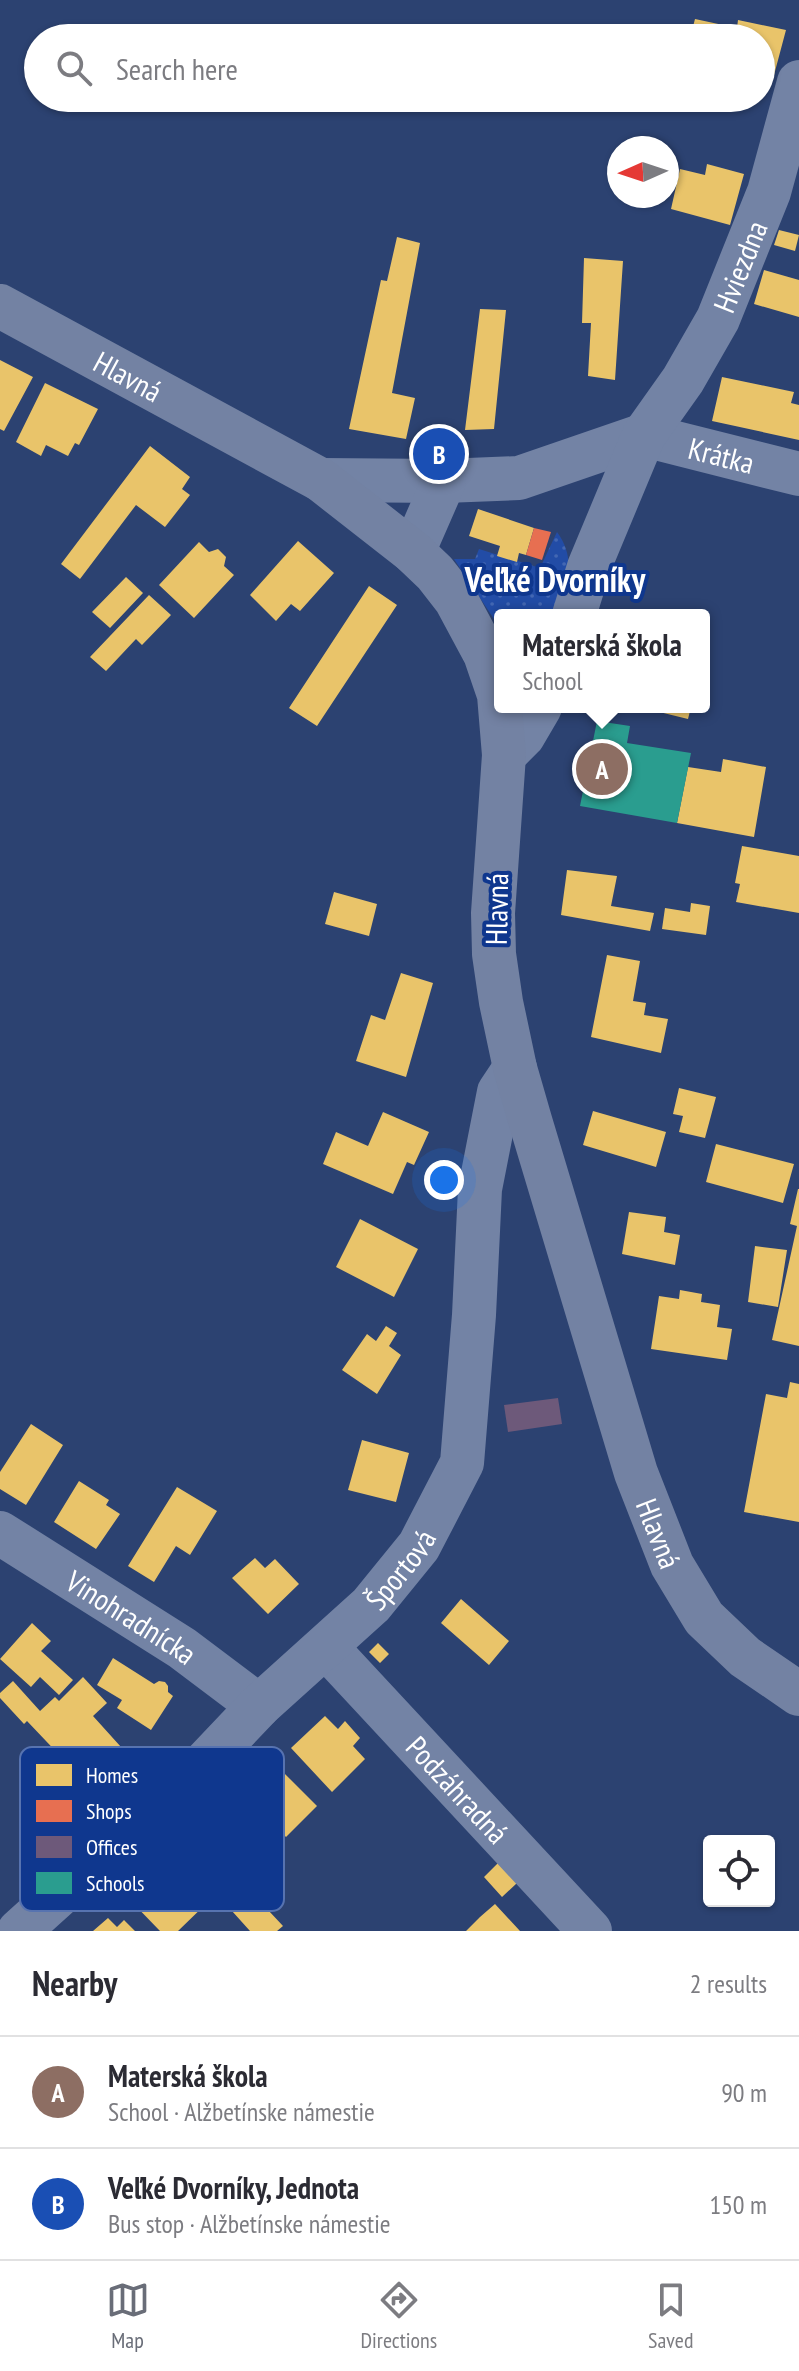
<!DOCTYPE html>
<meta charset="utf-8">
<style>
body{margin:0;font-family:"PT Sans Narrow",sans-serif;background:#f7f7f7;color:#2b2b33}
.controls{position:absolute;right:24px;bottom:24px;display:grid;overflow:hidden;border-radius:8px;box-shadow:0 2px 6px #0004}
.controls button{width:72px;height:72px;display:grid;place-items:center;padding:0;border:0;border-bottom:2px solid #e1e1e2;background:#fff;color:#2b2b33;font:40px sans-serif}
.compass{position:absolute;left:607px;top:136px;width:72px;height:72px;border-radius:50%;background:#fff;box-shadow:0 2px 6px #0004;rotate:267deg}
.you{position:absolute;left:444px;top:1180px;width:28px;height:28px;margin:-20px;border:6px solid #fff;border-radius:50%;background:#1a73e8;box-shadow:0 0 0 12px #1a73e833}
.badge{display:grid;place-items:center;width:52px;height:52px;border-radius:50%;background:#696d78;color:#fff;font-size:26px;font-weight:700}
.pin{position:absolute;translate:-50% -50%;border:4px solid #fff;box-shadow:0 2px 8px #0006}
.popup{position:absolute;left:494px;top:609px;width:216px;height:104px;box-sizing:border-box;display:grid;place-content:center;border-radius:8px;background:#fff;filter:drop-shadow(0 2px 6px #0005);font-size:26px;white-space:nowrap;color:#7c7c81}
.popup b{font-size:30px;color:#2b2b33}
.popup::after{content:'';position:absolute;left:50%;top:100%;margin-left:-16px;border:16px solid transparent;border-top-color:#fff}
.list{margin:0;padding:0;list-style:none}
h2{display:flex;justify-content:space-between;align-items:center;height:104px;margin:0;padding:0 32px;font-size:34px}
h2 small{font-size:26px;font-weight:400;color:#7c7c81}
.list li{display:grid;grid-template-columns:52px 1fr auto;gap:24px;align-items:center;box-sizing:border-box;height:112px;padding:0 32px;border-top:2px solid #e1e1e2}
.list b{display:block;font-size:30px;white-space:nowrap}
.list p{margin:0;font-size:26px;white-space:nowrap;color:#7c7c81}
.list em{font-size:26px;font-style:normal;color:#7c7c81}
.icon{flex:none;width:44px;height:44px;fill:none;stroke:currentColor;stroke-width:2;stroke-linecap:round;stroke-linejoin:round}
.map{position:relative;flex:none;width:799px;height:1931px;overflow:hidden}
.search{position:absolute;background:#fff;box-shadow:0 2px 6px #0004;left:24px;right:24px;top:24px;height:88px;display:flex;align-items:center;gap:20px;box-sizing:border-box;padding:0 28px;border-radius:44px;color:#7c7c81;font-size:30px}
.sheet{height:328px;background:#fff}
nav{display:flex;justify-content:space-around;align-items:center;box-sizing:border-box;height:112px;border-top:2px solid #e1e1e2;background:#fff;font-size:22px;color:#7c7c81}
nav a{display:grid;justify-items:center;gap:4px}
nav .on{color:#696d78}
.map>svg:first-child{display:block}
</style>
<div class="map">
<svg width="799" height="1931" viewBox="0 0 799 1931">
<defs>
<pattern id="grass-dots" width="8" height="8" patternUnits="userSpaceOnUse" patternTransform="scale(2)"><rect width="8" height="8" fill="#224ca6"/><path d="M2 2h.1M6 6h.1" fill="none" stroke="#4367b3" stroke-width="1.8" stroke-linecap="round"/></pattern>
</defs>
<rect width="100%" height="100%" fill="#2c4271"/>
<path fill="url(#grass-dots)" d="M 557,532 C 578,561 566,585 555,615 L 500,615 L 500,628 L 454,559 L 475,559 L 479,549 L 540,568 Z"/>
<path fill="#e9c46a" d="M 695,19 L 737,28 L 738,20 L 786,30 L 774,75 L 761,72 L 761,38 L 690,38 Z
M 707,164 L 744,174 L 730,225 L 671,209 L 680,169 L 705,175 Z
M 779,230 L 799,235 L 795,251 L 774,245 Z
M 397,237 L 420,243 L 392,393 L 415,398 L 406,439 L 349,429 L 381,280 L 387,281 Z
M 584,258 L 623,261 L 615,380 L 588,376 L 591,323 L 582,323 Z
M 764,270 L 799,280 L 799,317 L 754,304 Z
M 480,309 L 506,310 L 494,429 L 465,430 Z
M 0,360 L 33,377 L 4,431 L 0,429 Z
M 722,377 L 794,392 L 791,403 L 799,405 L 799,440 L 712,421 Z
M 45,383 L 98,409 L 79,445 L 75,443 L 68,456 L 46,445 L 41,456 L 16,442 Z
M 150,446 L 190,477 L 182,489 L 190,495 L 165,527 L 136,505 L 80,579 L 61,564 Z
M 478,509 L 534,528 L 526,555 L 519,553 L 517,562 L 497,556 L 500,546 L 469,536 Z
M 298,541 L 334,573 L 300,611 L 291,604 L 276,621 L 250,595 Z
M 199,542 L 209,552 L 218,549 L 226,557 L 224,566 L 234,575 L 194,618 L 159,585 Z
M 126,577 L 143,593 L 110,628 L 92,612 Z
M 369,586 L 397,605 L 317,726 L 289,708 Z
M 149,595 L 171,615 L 142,645 L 136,639 L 106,671 L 90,657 Z
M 639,707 L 691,707 L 688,719 Z
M 723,759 L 766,767 L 754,837 L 677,823 L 688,767 L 721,772 Z
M 742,846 L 799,856 L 799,913 L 736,902 L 740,884 L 735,883 Z
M 567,870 L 617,876 L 611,906 L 654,913 L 650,931 L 561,915 Z
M 334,892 L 377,904 L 369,936 L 325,924 Z
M 691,903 L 710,906 L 706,935 L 662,929 L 665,908 L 690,912 Z
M 607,955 L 640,961 L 633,1001 L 646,1003 L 644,1015 L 668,1019 L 661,1053 L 591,1037 Z
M 401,973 L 433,983 L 406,1077 L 356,1061 L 371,1015 L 385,1020 Z
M 679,1088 L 716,1097 L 705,1138 L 679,1132 L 683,1116 L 673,1114 Z
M 593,1111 L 666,1132 L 656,1167 L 583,1145 Z
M 383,1112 L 429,1132 L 414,1165 L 407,1162 L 393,1194 L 323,1164 L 336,1132 L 368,1146 Z
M 716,1144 L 794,1164 L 783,1203 L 706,1182 Z
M 798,1189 L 799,1189 L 799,1346 L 772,1340 L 797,1226 L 790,1224 Z
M 629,1212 L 666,1217 L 664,1232 L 680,1235 L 675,1265 L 622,1254 Z
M 360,1219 L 418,1249 L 394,1297 L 336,1267 Z
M 755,1246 L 787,1250 L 778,1307 L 748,1302 Z
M 680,1290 L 702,1294 L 701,1302 L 720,1305 L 717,1327 L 732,1329 L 727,1360 L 651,1349 L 659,1296 L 679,1299 Z
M 386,1326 L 397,1333 L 389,1346 L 401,1355 L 377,1394 L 342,1370 L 367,1334 L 376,1341 Z
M 790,1382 L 799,1384 L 799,1522 L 744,1512 L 766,1394 L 787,1398 Z
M 31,1424 L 63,1445 L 26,1505 L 0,1489 L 0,1472 Z
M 362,1440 L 409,1453 L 396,1502 L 348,1490 Z
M 79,1481 L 109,1500 L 106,1505 L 120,1514 L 96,1549 L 54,1522 Z
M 177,1487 L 217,1511 L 190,1555 L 176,1546 L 154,1582 L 128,1566 Z
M 255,1558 L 265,1568 L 275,1559 L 299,1584 L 268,1614 L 232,1578 Z
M 461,1599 L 509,1641 L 489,1665 L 441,1623 Z
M 32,1623 L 51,1641 L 41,1651 L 73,1680 L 59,1695 L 40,1677 L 31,1687 L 0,1659 Z
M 378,1643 L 389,1654 L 380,1663 L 369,1652 Z
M 113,1658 L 154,1684 L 159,1681 L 165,1682 L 168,1686 L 168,1692 L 173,1696 L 151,1730 L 117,1708 L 122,1700 L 97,1685 Z
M 83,1677 L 107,1703 L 93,1716 L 121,1747 L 84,1781 L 27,1721 L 24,1724 L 0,1698 L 0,1693 L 13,1681 L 40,1711 L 55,1697 L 59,1701 Z
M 325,1716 L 338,1729 L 345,1721 L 360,1738 L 353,1746 L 365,1759 L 332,1792 L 291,1748 Z
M 279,1768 L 317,1806 L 286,1837 L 248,1799 Z
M 213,1819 L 224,1830 L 230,1824 L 260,1856 L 237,1877 L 283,1926 L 277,1931 L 250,1931 L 178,1851 Z
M 498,1863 L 517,1883 L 502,1897 L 484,1877 Z
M 163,1869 L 182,1887 L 191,1878 L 210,1900 L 178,1931 L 160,1931 L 129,1899 Z
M 495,1904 L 520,1931 L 466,1931 L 480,1917 Z
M 108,1918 L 117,1927 L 124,1920 L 135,1931 L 93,1931 Z"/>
<path fill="#e76f51" d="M 534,528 L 551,532 L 542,560 L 526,555 Z"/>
<path fill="#6d597a" d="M 558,1398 L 562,1424 L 508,1432 L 504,1405 Z"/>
<path fill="#2a9d8f" d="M 597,721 L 630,726 L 627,743 L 691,753 L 677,823 L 580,806 Z"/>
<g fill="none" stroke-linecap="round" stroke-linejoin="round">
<g stroke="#7383a5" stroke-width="44">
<path id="s1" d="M 644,435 L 799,474"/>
<path d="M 321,480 L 444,481 L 519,478 L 644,435"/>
<path d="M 413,552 L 444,481"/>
<path id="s2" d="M 574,615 L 589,567 L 644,435 L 683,380 L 718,319 L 769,192 L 799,82"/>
<path d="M 504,755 L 523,736 L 540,707"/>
<path id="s3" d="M 0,1533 L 182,1648 L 259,1706"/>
<path id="s4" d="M 326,1647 L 590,1931"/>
<path id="s5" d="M 19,1931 L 204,1764 L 259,1706 L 371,1605 L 419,1546 L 462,1463 L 474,1315 L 480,1189 L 499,1092 L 515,1068"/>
</g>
<path stroke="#7382a3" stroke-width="44" id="s6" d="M 0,306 L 321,480 L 413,552 L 435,573 L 456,600 L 485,654 L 499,695 L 504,755 L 493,913 L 494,954 L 501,1002 L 515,1068 L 530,1120 L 636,1473 L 672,1565 L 704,1618 L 745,1657 L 799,1694"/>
</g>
<g text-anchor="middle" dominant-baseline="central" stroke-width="8" stroke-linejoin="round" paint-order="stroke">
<g font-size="30" fill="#fff" stroke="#0f378e">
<text stroke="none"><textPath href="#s2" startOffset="388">Hviezdna</textPath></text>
<text stroke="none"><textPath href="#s6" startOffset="146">Hlavná</textPath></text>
<text stroke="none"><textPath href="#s1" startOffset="80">Krátka</textPath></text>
<text transform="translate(496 909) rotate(-89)">Hlavná</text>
<text stroke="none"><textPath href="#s6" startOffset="1514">Hlavná</textPath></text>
<text stroke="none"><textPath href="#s5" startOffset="526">Športová</textPath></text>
<text stroke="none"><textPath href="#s3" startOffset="156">Vinohradnícka</textPath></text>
<text stroke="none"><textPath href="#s4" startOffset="194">Podzáhradná</textPath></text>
</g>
<g font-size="34" font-weight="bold" fill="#fff" stroke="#0f378e">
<text x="555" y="579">Veľké Dvorníky</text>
</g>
</g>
<rect x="20" y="1747" width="264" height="164" rx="12" fill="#0f378e" stroke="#5773b0" stroke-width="2"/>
<rect x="36" y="1764" width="36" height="22" fill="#e9c46a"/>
<rect x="36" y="1800" width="36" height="22" fill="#e76f51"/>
<rect x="36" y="1836" width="36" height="22" fill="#6d597a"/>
<rect x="36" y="1872" width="36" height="22" fill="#2a9d8f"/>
<g font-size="22" fill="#fff">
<text x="86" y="1783">Homes</text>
<text x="86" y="1819">Shops</text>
<text x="86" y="1855">Offices</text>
<text x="86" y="1891">Schools</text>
</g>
</svg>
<div class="controls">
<button><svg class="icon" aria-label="locate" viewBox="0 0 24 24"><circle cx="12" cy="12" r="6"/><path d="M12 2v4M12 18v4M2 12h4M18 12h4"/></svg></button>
</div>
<svg class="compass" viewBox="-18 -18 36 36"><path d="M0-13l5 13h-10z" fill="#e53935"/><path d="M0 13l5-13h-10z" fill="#7c7c81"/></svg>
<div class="you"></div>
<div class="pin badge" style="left:602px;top:769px;background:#8d6e63">A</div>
<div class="popup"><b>Materská škola</b>School</div>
<div class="pin badge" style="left:439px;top:454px;background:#1a4fb4">B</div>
<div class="search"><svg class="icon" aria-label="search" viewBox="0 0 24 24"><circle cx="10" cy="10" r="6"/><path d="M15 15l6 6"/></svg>Search here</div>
</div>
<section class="sheet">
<h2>Nearby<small>2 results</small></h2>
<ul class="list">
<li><span class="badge" style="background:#8d6e63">A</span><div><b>Materská škola</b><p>School · Alžbetínske námestie</p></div><em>90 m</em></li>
<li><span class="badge" style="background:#1a4fb4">B</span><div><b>Veľké Dvorníky, Jednota</b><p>Bus stop · Alžbetínske námestie</p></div><em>150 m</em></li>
</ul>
</section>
<nav>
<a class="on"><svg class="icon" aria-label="map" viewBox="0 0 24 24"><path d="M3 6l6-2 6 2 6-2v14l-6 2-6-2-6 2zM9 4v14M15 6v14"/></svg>Map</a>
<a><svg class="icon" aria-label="directions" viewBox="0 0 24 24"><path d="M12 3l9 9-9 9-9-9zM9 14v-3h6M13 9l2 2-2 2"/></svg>Directions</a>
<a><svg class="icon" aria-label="saved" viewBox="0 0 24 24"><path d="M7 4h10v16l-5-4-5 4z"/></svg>Saved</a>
</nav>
